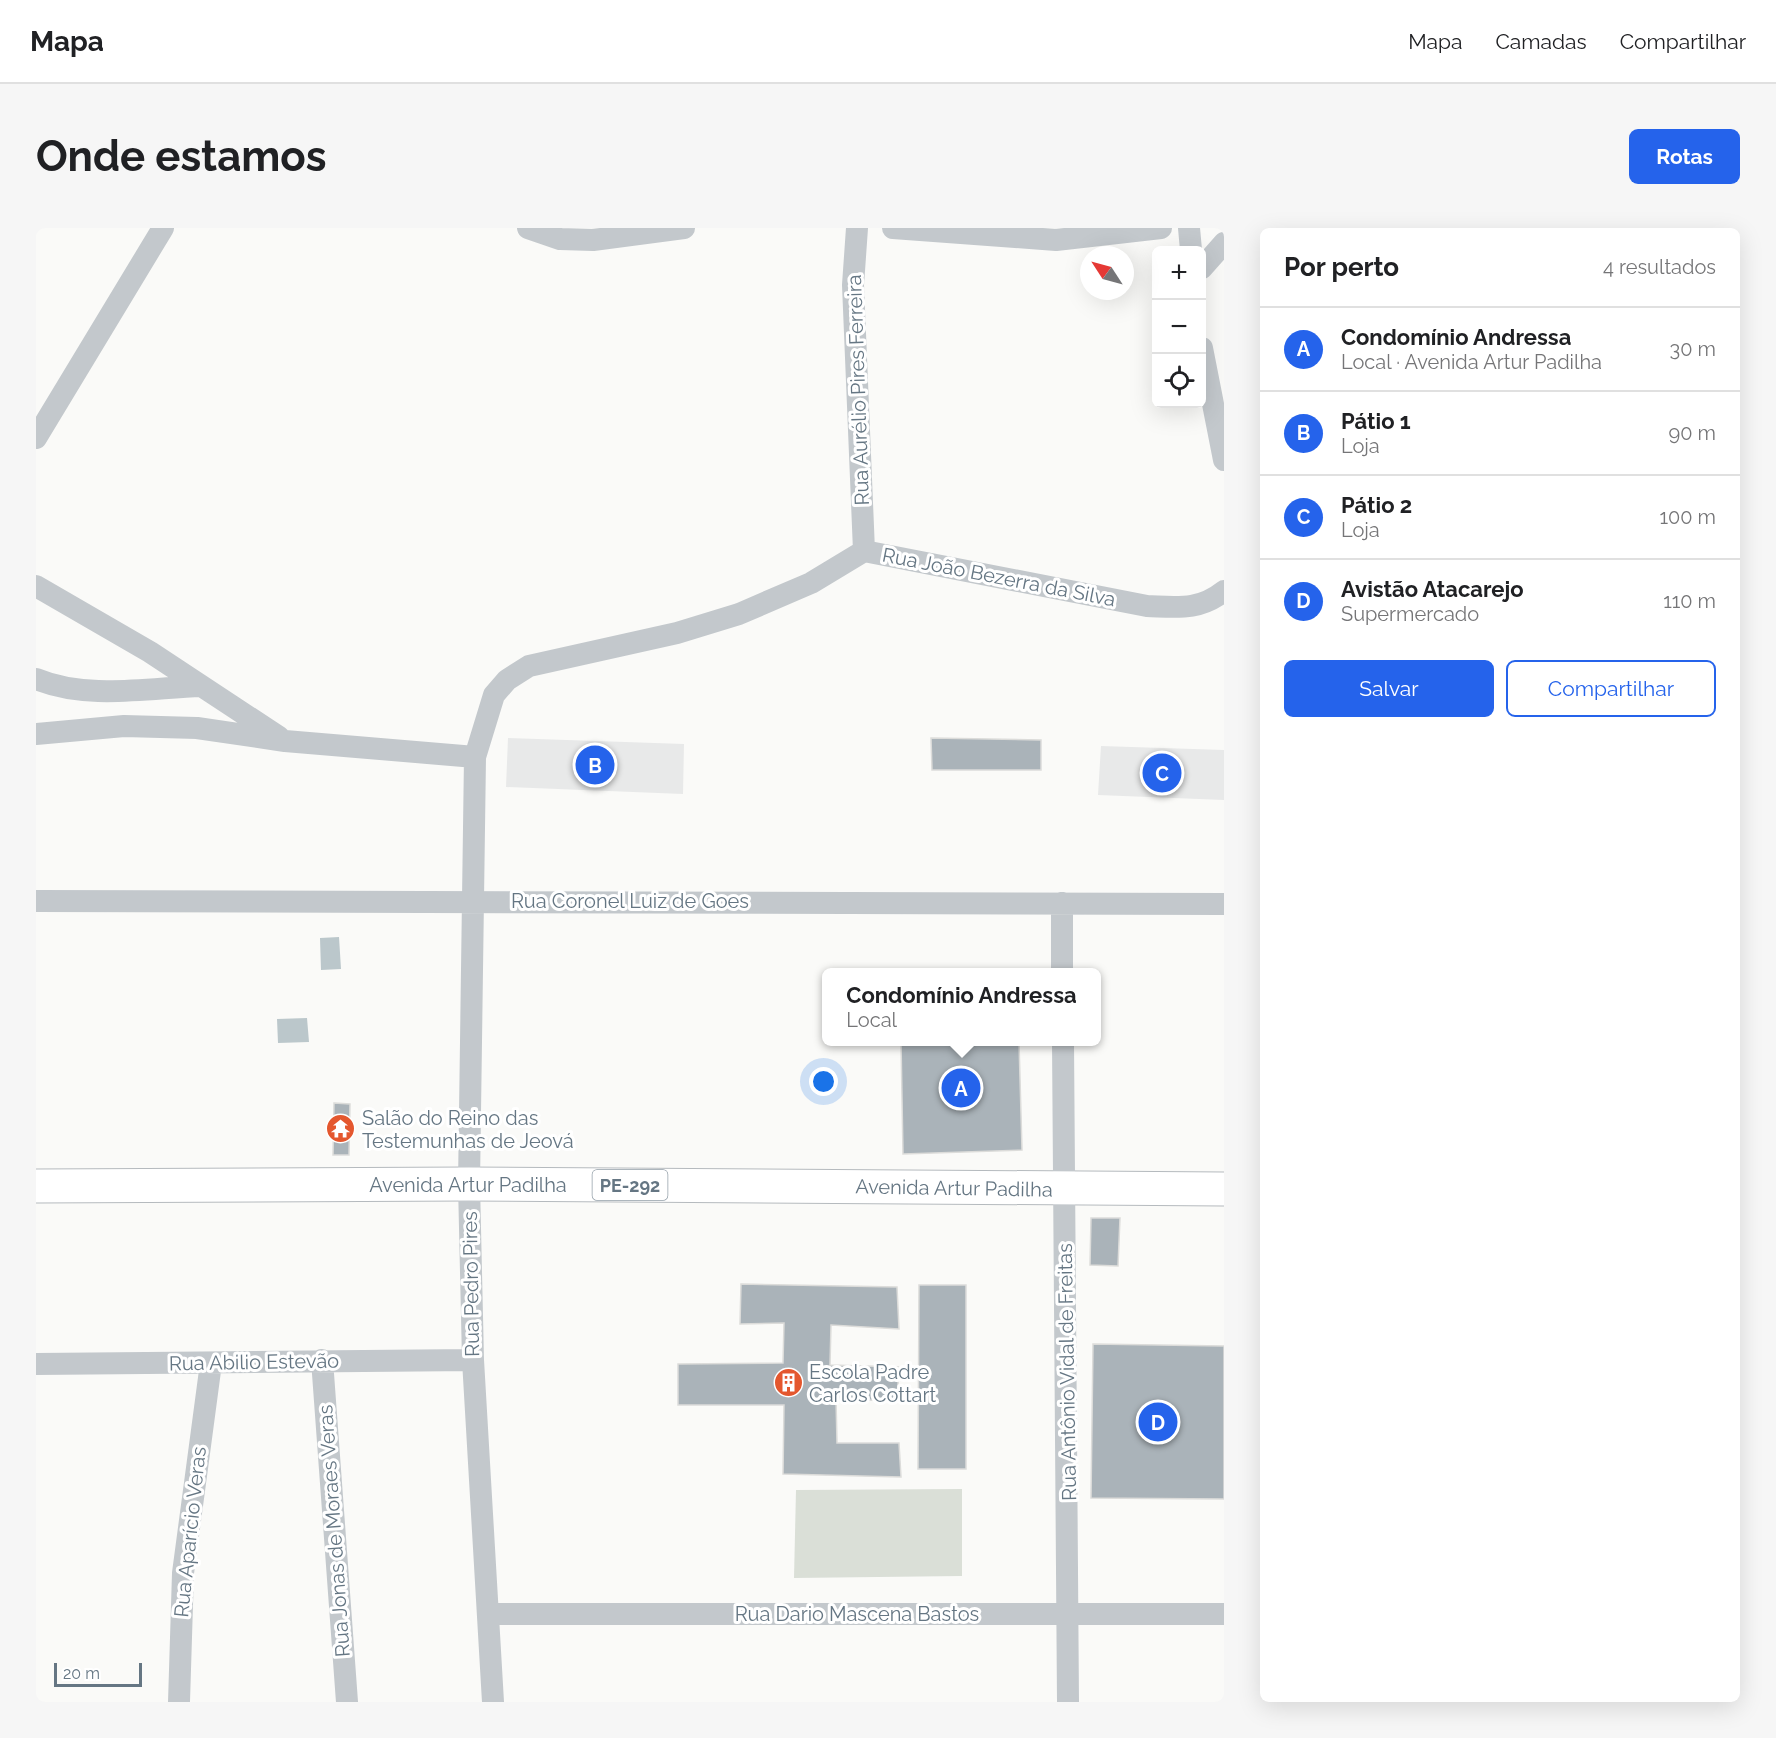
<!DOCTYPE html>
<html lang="pt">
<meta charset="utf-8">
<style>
body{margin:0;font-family:Raleway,sans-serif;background:#f6f6f6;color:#202124}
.controls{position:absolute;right:18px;top:18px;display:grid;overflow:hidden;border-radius:9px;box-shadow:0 6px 24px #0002}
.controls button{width:54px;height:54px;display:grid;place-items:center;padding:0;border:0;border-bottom:2px solid #e0e0e0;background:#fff;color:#202124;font:30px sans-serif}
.compass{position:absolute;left:1044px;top:18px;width:54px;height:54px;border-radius:50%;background:#fff;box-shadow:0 6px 24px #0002;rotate:306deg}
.scale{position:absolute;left:18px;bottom:15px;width:88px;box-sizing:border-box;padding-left:6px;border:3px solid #657683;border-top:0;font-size:16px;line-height:21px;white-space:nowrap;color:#657683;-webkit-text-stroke:4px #fff;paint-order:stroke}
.you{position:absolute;left:788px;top:854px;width:21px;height:21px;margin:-15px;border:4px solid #fff;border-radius:50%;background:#1a73e8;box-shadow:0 0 0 9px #1a73e833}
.badge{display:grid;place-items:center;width:39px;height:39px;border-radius:50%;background:#2563eb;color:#fff;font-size:20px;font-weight:700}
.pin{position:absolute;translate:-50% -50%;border:3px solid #fff;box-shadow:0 2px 6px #0006}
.popup{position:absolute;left:786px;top:740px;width:279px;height:78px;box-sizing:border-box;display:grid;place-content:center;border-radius:9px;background:#fff;filter:drop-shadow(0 2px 4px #0005);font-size:20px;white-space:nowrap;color:#757577}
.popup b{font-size:22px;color:#202124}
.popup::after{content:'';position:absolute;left:50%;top:100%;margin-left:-12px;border:12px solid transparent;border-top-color:#fff}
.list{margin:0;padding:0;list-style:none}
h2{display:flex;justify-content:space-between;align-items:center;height:78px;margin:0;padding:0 24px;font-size:26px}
h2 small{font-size:20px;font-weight:400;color:#757577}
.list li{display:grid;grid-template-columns:39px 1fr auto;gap:18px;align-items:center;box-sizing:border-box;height:84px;padding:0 24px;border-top:2px solid #e0e0e0}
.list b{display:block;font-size:22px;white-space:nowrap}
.list p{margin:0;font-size:20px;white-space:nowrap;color:#757577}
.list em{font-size:20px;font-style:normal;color:#757577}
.actions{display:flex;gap:12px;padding:18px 24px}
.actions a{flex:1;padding:14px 0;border:2px solid #2563eb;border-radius:9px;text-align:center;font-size:21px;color:#2563eb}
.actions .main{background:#2563eb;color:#fff}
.icon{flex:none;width:33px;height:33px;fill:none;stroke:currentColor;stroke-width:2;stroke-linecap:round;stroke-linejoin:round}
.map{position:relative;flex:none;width:1188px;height:1474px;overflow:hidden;border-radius:9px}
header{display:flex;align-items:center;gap:36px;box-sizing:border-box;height:84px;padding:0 30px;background:#fff;border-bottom:2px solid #e0e0e0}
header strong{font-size:28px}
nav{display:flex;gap:33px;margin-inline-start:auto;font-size:21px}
.intro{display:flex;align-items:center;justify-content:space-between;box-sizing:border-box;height:144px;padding:0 36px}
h1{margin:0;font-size:42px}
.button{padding:15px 27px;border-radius:9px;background:#2563eb;color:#fff;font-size:21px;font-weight:700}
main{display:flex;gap:36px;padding:0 36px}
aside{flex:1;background:#fff;border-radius:9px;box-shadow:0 6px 24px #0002}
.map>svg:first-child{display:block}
</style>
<header>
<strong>Mapa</strong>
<nav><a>Mapa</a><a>Camadas</a><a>Compartilhar</a></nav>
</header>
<div class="intro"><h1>Onde estamos</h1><a class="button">Rotas</a></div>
<main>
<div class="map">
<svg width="1188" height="1474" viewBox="0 0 1188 1474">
<rect width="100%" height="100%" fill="#fafaf8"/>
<path fill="#e8e9e9" d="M 472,510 L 648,516 L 647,566 L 470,559 Z
M 1065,518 L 1188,522 L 1188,572 L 1062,567 Z"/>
<path fill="#dadfd7" d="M 926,1261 L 926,1348 L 758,1350 L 760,1262 Z"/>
<path fill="#bbc7cb" d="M 303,709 L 305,741 L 285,742 L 284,710 Z
M 271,790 L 273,814 L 242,815 L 241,791 Z"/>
<path fill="#aab3b9" stroke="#dcdcda" stroke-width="1.5" d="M 895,510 L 1005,512 L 1005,542 L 896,542 Z
M 865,814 L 983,814 L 986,922 L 867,926 Z
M 298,875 L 314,876 L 313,927 L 297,927 Z
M 1055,990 L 1084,990 L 1082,1038 L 1054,1037 Z
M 705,1056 L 861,1059 L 863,1101 L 795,1097 L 794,1137 L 863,1139 L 861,1173 L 800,1171 L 801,1215 L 863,1215 L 865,1249 L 747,1246 L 748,1177 L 642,1177 L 642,1136 L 747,1135 L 748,1095 L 704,1096 Z
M 883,1057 L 930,1057 L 930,1241 L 882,1241 Z
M 1057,1116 L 1188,1118 L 1188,1271 L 1055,1270 Z"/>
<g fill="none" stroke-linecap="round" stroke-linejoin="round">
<defs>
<path id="primary" d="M 0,958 L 433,956 L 1188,961"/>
</defs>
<use href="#primary" stroke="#b5babe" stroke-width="35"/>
<path stroke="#c3c8cc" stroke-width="22" d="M 492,0 L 524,11 L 557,12 L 648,0
M 821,0 L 817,57 L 828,323
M 857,0 L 1020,12 L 1125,0
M 1153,0 L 1155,22
M 1166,40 L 1188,15
M 1166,120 L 1188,232
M 0,210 L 127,0
M 0,358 L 114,424 L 243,509
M 0,451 C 50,472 112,460 165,458
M 0,506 L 88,498 L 161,500 L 249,513 L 439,529
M 0,673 L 1188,676
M 1026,675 L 1026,744
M 1027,814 L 1032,1474
M 286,1132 L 311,1474
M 0,1136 L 437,1132
M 454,1386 L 1188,1386
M 143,1474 L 147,1345 L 175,1135
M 457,1474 L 437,1132 L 433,956 L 439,529 L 458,467 L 471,452 L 493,438 L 641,405 L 703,386 L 775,355 L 828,323 L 1111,378 C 1141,379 1163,383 1188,363"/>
<use href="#primary" stroke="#fff" stroke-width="33"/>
</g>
<defs>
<symbol id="temple-disc" viewBox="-11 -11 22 22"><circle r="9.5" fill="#e4572e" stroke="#fff"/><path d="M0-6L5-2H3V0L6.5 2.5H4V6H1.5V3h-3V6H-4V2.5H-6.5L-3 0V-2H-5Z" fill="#fff"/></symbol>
<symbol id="building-disc" viewBox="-11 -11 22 22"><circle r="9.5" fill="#e4572e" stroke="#fff"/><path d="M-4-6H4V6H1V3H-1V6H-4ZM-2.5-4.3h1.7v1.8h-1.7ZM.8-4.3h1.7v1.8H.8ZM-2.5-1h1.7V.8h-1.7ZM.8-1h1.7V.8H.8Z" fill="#fff"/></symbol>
</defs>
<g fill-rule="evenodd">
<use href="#temple-disc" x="288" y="884" width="33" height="33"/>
<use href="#building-disc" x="736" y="1138" width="33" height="33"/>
</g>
<g text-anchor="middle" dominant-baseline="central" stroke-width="6" stroke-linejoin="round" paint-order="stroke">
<rect fill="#fff" stroke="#939fa8" stroke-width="1.5" x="556.5" y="942" width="75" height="30" rx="4.5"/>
<g font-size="18" font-weight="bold" fill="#657683">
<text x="594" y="957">PE-292</text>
</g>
<g font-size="20" fill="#657683" stroke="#fff">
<text transform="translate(822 162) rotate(-92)">Rua Aurélio Pires Ferreira</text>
<text transform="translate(963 349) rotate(11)">Rua João Bezerra da Silva</text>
<text x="594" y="673">Rua Coronel Luiz de Goes</text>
<text x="432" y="957">Avenida Artur Padilha</text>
<text transform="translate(918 960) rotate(1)">Avenida Artur Padilha</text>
<text transform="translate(435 1056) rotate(-91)">Rua Pedro Pires</text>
<text transform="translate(218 1134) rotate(-1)">Rua Abilio Estevão</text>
<text transform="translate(1031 1144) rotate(-91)">Rua Antônio Vidal de Freitas</text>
<text transform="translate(298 1303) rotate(-94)">Rua Jonas de Moraes Veras</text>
<text transform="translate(154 1304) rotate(-84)">Rua Aparício Veras</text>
<text x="821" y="1386">Rua Dario Mascena Bastos</text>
</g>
<g font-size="20" fill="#657683" stroke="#fff" text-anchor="start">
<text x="326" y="890">Salão do Reino das<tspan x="326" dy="23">Testemunhas de Jeová</tspan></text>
<text x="773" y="1144">Escola Padre<tspan x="773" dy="23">Carlos Cottart</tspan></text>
</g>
</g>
</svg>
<div class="controls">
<button>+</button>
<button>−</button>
<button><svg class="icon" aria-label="locate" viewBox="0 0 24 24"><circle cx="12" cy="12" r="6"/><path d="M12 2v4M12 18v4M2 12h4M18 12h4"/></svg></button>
</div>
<svg class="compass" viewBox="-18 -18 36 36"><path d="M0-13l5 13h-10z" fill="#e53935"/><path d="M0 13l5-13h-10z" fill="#757577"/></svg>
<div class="scale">20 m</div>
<div class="you"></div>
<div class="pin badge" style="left:925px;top:860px">A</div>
<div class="popup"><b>Condomínio Andressa</b>Local</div>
<div class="pin badge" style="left:559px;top:537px">B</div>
<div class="pin badge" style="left:1126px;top:545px">C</div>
<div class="pin badge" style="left:1122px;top:1194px">D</div>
</div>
<aside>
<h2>Por perto<small>4 resultados</small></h2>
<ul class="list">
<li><span class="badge">A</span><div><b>Condomínio Andressa</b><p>Local · Avenida Artur Padilha</p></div><em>30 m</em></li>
<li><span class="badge">B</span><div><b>Pátio 1</b><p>Loja</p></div><em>90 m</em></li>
<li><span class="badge">C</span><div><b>Pátio 2</b><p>Loja</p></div><em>100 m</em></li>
<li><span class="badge">D</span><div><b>Avistão Atacarejo</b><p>Supermercado</p></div><em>110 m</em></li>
</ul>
<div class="actions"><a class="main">Salvar</a><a>Compartilhar</a></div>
</aside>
</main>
